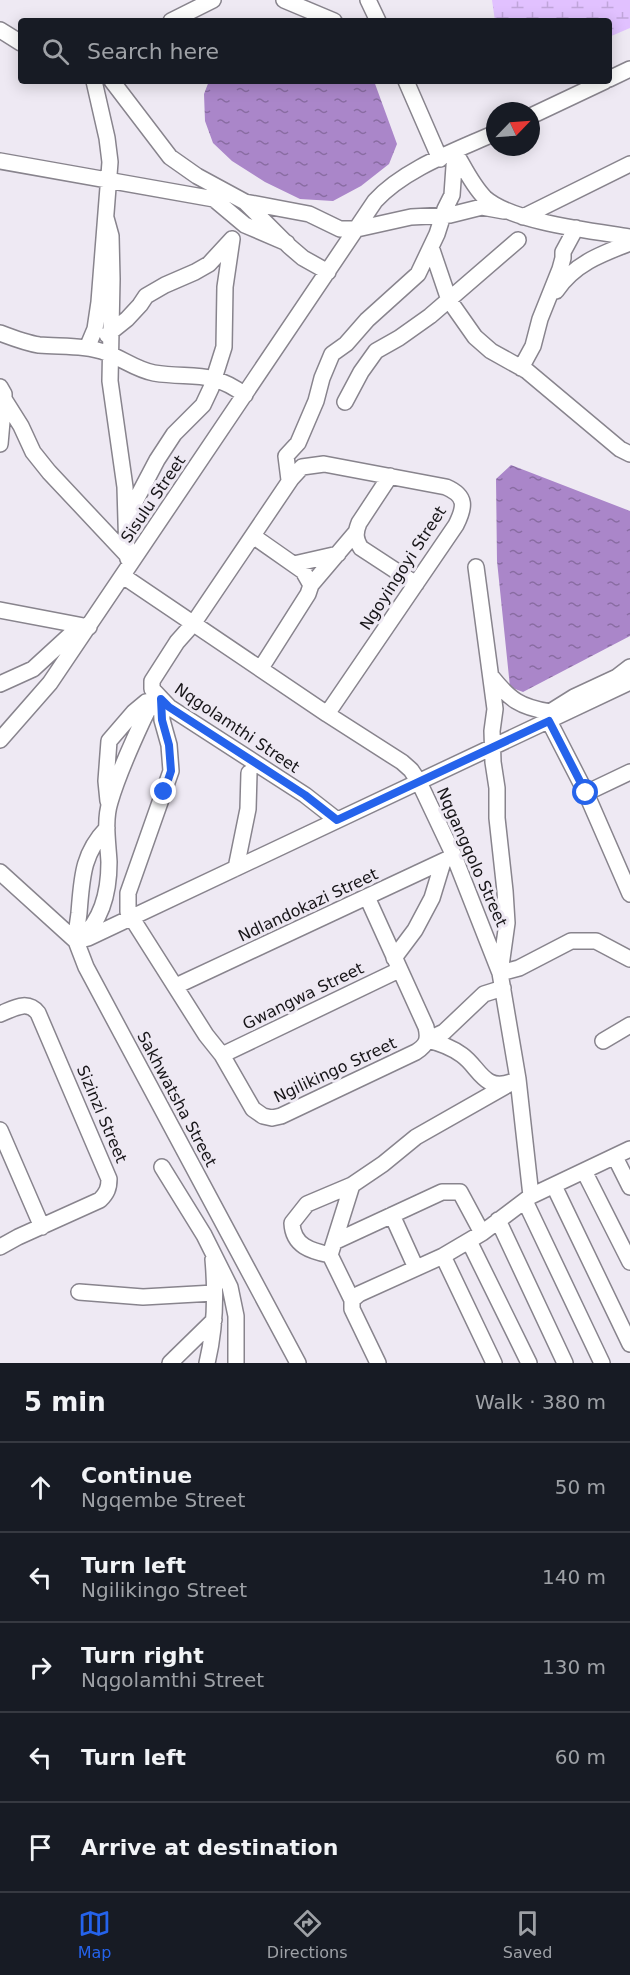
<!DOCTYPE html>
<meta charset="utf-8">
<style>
body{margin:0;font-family:"DejaVu Sans",sans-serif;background:#20242c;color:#f1f3f6}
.compass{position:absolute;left:486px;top:102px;width:54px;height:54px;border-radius:50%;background:#171b24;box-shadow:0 3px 15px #0003;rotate:65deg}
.stop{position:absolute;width:18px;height:18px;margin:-14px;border:4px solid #2563eb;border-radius:50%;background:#fff}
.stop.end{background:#2563eb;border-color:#fff;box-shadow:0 2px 6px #0008}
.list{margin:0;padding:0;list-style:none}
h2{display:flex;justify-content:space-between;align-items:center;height:78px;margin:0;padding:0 24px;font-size:26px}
h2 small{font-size:20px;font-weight:400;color:#9ea1a6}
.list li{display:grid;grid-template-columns:39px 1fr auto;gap:18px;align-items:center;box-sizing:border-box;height:90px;padding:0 24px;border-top:2px solid #363941}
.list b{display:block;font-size:22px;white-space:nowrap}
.list p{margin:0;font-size:20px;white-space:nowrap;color:#9ea1a6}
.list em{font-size:20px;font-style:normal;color:#9ea1a6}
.icon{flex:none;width:33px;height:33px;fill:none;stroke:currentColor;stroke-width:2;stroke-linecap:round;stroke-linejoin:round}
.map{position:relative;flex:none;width:630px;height:1363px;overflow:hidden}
.search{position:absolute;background:#171b24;box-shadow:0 3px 15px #0003;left:18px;right:18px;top:18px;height:66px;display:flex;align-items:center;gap:15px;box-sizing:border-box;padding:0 21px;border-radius:6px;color:#9ea1a6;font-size:22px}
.sheet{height:528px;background:#171b24}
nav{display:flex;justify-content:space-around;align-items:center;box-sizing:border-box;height:84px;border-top:2px solid #363941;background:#171b24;font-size:16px;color:#9ea1a6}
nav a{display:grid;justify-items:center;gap:3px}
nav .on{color:#2563eb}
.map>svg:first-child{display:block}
</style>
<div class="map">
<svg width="630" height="1363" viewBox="0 0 630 1363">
<defs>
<pattern id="wetland-marsh" width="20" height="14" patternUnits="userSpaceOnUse" patternTransform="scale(1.5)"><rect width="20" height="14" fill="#e1c1ff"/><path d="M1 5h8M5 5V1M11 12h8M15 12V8" fill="none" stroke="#c0a5da"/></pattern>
<pattern id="water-ripples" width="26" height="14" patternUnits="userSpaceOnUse" patternTransform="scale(1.5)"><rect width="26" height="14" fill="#aa86c9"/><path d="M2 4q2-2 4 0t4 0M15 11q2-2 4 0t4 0" fill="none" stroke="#896ca2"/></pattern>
</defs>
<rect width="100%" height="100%" fill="#eee9f3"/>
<path fill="url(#wetland-marsh)" d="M 492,0 L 630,0 L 630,28 L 609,37 L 609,21 L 495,21 Z"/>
<path fill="url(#water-ripples)" d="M 209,81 L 303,81 L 306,84 L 310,81 L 374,81 L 397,144 L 389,164 L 361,186 L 333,201 L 300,199 L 265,182 L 232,161 L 213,143 L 205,121 L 204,94 Z
M 511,465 L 630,511 L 630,636 L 523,692 L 510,687 L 497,561 L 496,479 Z"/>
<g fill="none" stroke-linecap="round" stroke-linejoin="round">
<defs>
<path id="minor" d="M 284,0 L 334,21
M 368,0 L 378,21
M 171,21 L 213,0
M 0,30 L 21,43
M 609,79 L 630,69
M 112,81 L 170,157 L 197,176 L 245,202 L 289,246 L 303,258 L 328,272
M 406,81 L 440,159
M 531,116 L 605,81
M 455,152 C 464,167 472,185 485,198 C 512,222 593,231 630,237
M 0,161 L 214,199 L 245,225 L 287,243
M 245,202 L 309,214 L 340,229 L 357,229 L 411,217 L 450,215 L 482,207 L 504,211
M 523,217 L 630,164
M 106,218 L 111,236 L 112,279 L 110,381 L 125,487 L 127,555
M 431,247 L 449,300 L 475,337 L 491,351 L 527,371 L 620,449 L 630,454
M 556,291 C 574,264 601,254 630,243
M 0,333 C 13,338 26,343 39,345 C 62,347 86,345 107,353 C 123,359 137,370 154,373 C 192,379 210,369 245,395
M 107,335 L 127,319 L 140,305 L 146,296 L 165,285 L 195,272 L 209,264 L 232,239
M 87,348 L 95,329 L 99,302 L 110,162 L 107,138 L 94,81
M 521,368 L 533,346 L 540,319 L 560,269 L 563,258 L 563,252 L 576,228
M 0,387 L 4,394 L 4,399 L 0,444
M 4,399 L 21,426 L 33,452 L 49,472 L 127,555 L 128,559
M 345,402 L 361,372 L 376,351 L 399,338 L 430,316 L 518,240
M 390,476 L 359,523 C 355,533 355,539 361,548 L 416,584
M 289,480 L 286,456 L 298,443 L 316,401 L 322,378 L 332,354 L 346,344 L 367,320 L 418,274 L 437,234 L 445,209 L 452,195 L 455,152
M 127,517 L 157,460 L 174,434 L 203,405 L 211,388 L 224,347 L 225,287 L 232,239
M 253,536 L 303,571 L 311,585 L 308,594 L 261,668
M 294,564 L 338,554
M 476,567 L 495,709 L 492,731 L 493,762 L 497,788 L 497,818 L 505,891 L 507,923 L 500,973 L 519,968 L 571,941 L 596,941 L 630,959
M 123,576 L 327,714 L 402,762 L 411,770 L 419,782 L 454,856 L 500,973 L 518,1079 L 531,1196
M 311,585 L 356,532
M 0,610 L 89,627
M 491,676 C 510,700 520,707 550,712 L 574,697 L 617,677 L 630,667
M 0,684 L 33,669 L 69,636 L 89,627
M 161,699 L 162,720 L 169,745 L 171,771 L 128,893 L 128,912 L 206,1035 L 222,1055 L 253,1109 L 263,1116 L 272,1118 L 281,1116 L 416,1052 C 427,1045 429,1039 426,1027 L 367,897
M 327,714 L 456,525 C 465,507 467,496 446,487 L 324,464 L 302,467 L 291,479 L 193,624 L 177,642 L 152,681 L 152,689 L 169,707 L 305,795 L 337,820
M 549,721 L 586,793 L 630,894
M 0,740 L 50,683 L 375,201 C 404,169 455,151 495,133
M 586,793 L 630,772
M 108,801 L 106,781 L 109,741 L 134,712 L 146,702 L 152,701
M 236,868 L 248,809 L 249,773
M 0,872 L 76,941 L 86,967 L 298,1363
M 81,938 C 103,919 109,890 109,862 C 108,843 104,821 110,802 C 118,774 131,746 143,720 L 149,708 L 161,699
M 76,941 L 88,938 L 630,682
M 76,941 C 76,931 78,922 79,913 C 82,878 82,854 107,828
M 394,958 L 415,930 L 432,898 L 443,862
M 176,986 L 454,856
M 0,1014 C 13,1009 27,999 38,1013 L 109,1179 C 109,1188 107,1193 100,1200 L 18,1237 L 0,1247
M 427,1040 C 440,1043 451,1047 462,1055 C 479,1067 484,1092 511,1082
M 427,1040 L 444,1032 L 484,994 L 503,988
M 603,1041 L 630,1025
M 222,1055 L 399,970
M 0,1130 L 42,1227
M 615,1157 L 630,1187
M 162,1167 L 204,1235 L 230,1287 L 236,1316 L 236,1363
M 584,1171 L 630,1262
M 554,1186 L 630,1344
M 525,1201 L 602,1363
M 392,1215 L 416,1268
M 498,1220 L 565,1363
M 469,1241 L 529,1363
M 334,1242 L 442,1192 L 460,1192 L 482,1233
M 330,1255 C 311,1251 293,1246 292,1223 L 307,1204 L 352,1185
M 443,1256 L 494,1363
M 79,1292 L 143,1297 L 214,1293
M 352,1300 L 330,1255 L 352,1185 L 383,1164 L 416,1137 L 518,1079
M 170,1363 L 214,1320
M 207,1363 C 215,1330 216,1293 213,1259
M 378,1363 L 352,1309 L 352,1300 L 359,1294 L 443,1256 L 482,1233 L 531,1196 L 630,1149"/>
</defs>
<use href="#minor" stroke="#88848d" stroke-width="18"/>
<use href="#minor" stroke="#fff" stroke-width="15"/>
</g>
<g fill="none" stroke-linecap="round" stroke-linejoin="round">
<path stroke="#2563eb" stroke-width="8" d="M 164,792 L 171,771 L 169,745 L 162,720 L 161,699 L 169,707 L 305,795 L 337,820 L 549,721 L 586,793"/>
</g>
<g text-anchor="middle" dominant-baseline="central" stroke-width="6" stroke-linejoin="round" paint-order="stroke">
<g font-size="16" fill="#171518" stroke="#eee9f3">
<text transform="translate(153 499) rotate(-56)">Sisulu Street</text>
<text transform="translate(403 568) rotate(-57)">Ngoyingoyi Street</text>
<text transform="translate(237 728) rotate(34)">Nqgolamthi Street</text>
<text transform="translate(472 857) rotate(66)">Nqgangqolo Street</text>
<text transform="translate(308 905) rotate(-25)">Ndlandokazi Street</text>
<text transform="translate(303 996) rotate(-26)">Gwangwa Street</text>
<text transform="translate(335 1070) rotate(-25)">Ngilikingo Street</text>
<text transform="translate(177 1099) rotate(62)">Sakhwatsha Street</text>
<text transform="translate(102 1114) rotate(67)">Sizinzi Street</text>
</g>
</g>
</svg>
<svg class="compass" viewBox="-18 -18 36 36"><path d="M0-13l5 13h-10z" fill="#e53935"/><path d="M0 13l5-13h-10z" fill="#9ea1a6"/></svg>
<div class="stop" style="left:586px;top:793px"></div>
<div class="stop end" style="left:164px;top:792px"></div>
<div class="search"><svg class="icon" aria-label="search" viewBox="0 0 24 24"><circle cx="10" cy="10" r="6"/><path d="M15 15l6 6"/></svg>Search here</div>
</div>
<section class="sheet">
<h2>5 min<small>Walk · 380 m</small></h2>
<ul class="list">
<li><svg class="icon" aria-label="ahead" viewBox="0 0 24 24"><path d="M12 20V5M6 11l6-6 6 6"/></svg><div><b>Continue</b><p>Ngqembe Street</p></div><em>50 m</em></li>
<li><svg class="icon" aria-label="left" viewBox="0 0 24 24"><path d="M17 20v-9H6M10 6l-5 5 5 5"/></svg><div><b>Turn left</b><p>Ngilikingo Street</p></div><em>140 m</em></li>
<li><svg class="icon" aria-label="right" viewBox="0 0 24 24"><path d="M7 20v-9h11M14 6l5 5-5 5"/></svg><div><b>Turn right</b><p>Nqgolamthi Street</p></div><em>130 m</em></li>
<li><svg class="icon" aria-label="left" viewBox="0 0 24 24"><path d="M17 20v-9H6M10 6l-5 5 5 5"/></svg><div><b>Turn left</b></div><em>60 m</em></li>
<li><svg class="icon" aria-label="arrive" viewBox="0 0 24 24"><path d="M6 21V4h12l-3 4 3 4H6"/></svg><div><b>Arrive at destination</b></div></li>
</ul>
</section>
<nav>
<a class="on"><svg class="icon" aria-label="map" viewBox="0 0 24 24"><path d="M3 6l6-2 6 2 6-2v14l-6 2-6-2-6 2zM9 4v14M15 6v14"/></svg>Map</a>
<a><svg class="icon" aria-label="directions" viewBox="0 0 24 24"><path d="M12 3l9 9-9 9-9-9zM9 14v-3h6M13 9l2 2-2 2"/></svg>Directions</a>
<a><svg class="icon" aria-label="saved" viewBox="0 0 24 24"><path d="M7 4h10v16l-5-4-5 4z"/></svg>Saved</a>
</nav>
